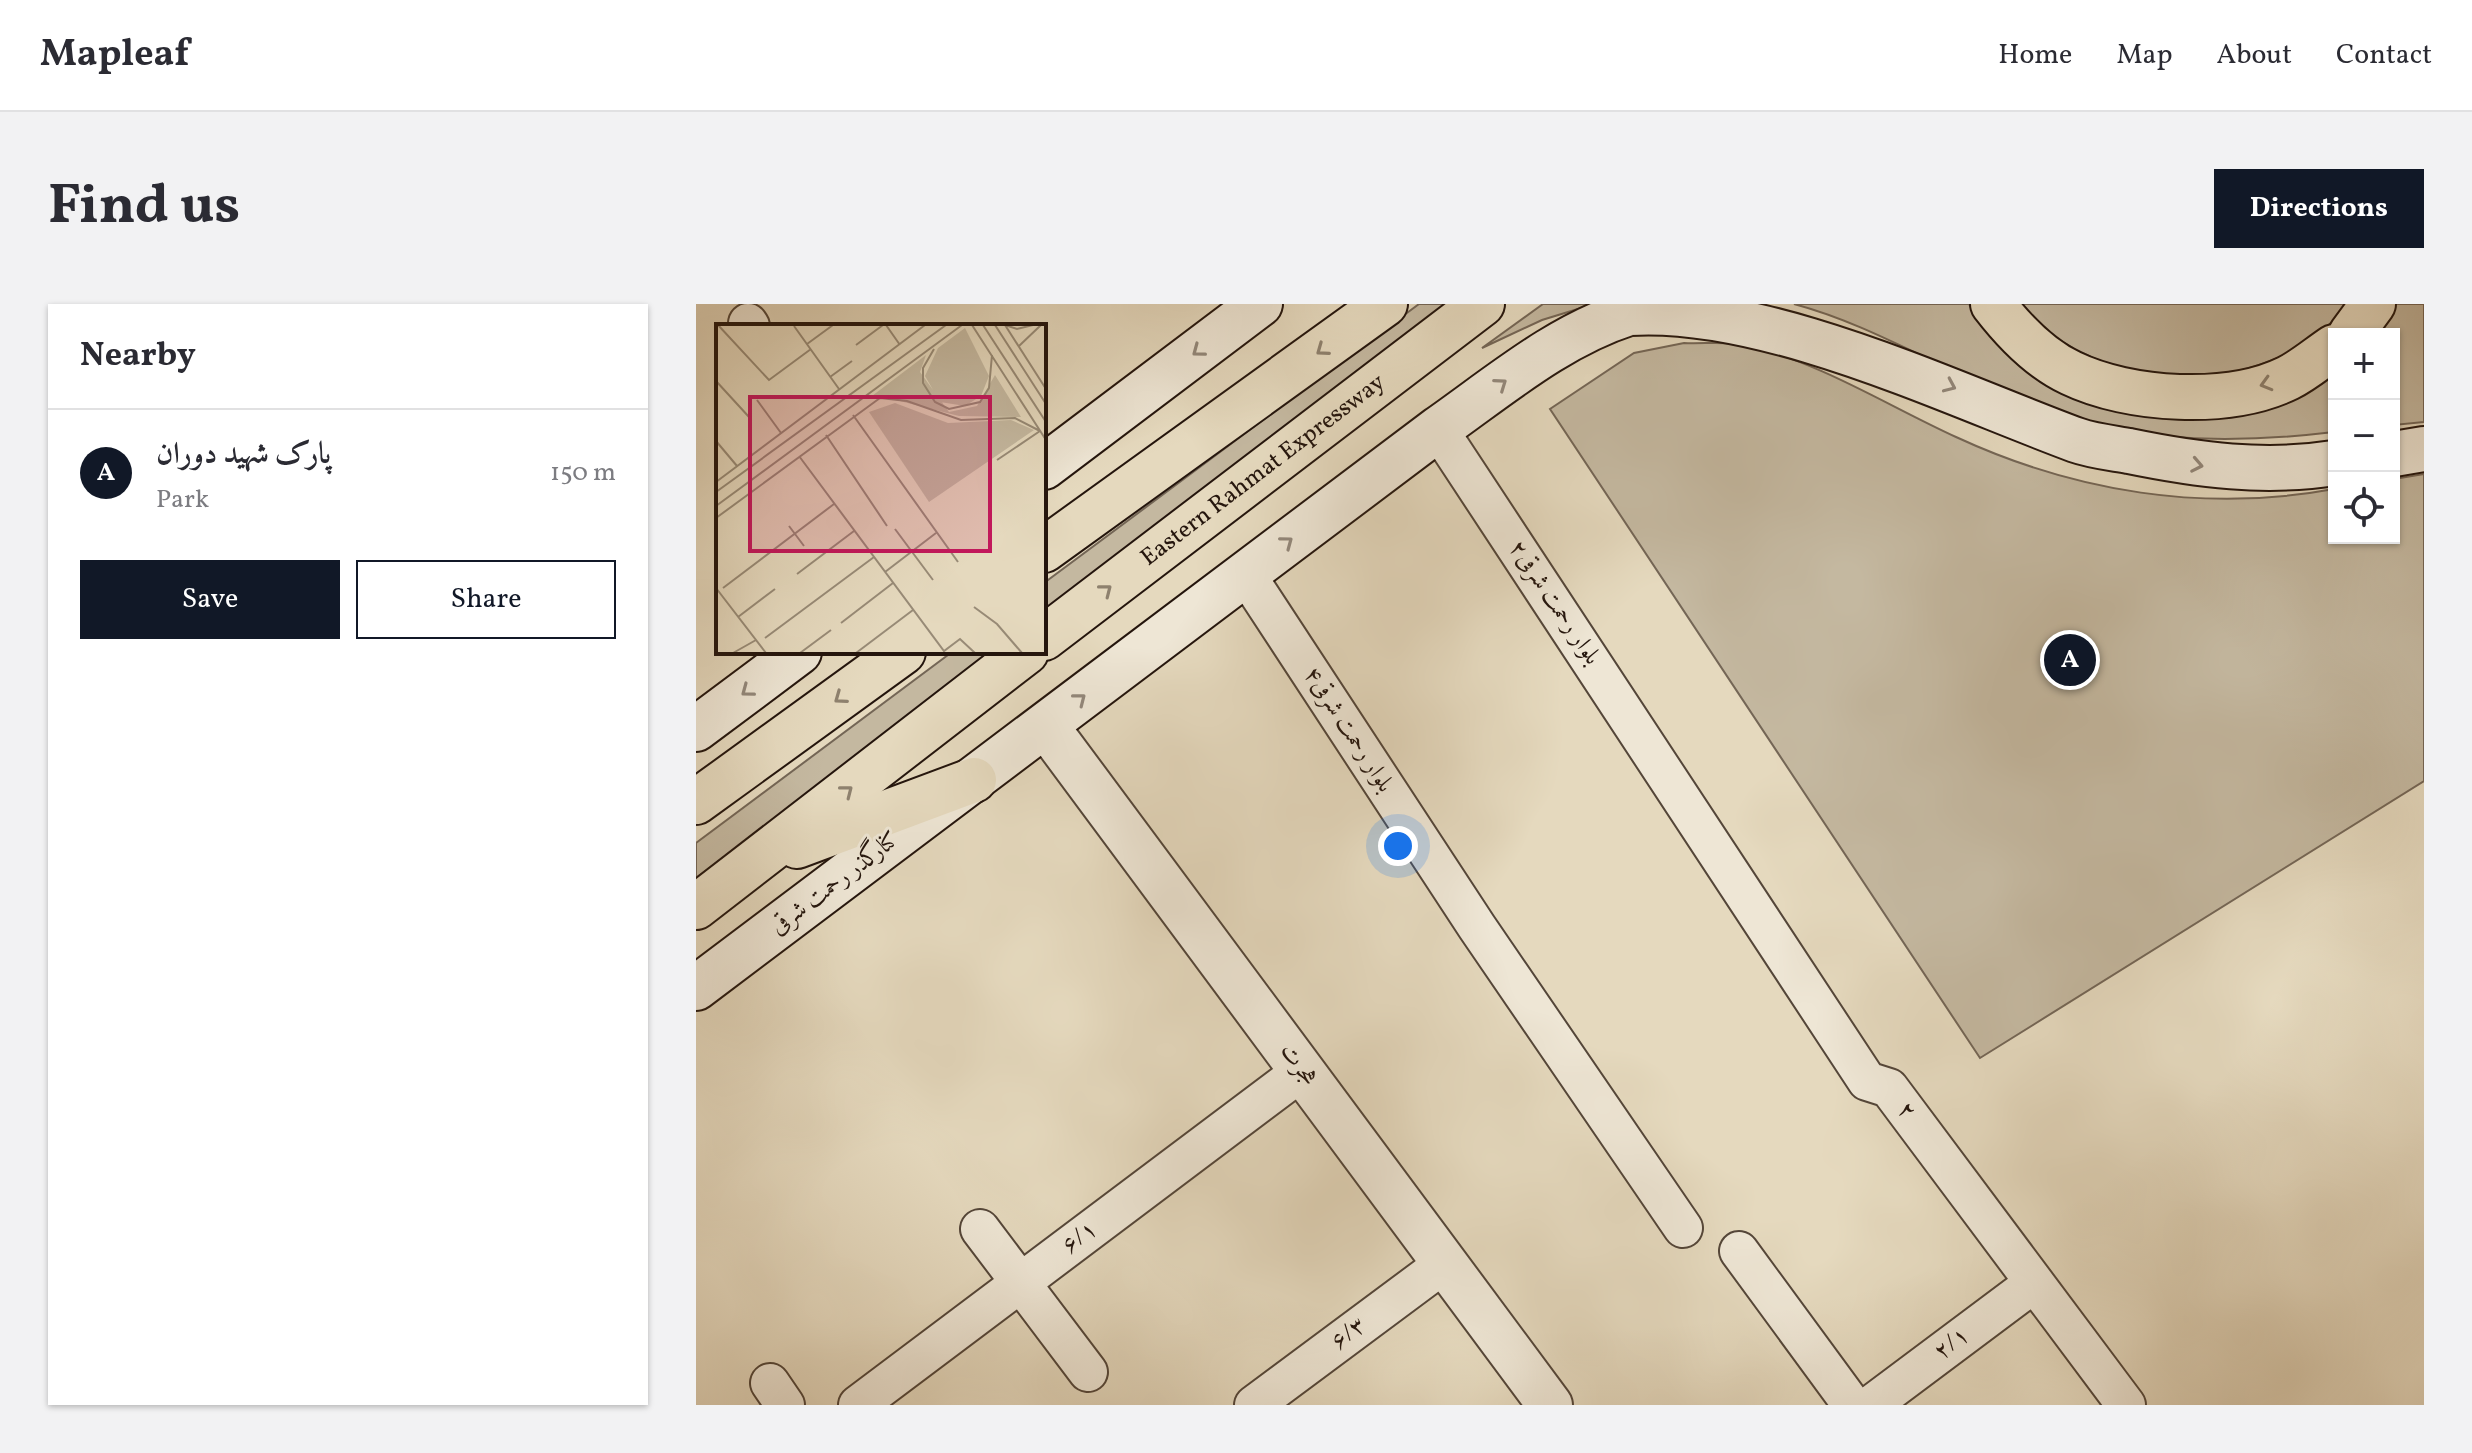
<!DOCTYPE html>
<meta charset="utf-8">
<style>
body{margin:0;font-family:Vollkorn,Amiri,serif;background:#f2f2f3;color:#2b2b33}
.controls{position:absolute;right:24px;top:24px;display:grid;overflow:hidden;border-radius:0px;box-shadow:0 2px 6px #0004}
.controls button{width:72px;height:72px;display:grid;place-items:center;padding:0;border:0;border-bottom:2px solid #e1e1e2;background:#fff;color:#2b2b33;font:40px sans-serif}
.you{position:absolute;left:702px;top:542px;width:28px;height:28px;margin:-20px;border:6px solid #fff;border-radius:50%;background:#1a73e8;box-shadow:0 0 0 12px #1a73e833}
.badge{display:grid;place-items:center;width:52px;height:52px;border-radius:50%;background:#111827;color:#fff;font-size:26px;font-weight:700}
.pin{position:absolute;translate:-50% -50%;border:4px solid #fff;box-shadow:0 2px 8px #0006}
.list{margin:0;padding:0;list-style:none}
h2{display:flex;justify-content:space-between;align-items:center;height:104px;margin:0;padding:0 32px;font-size:34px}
h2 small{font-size:26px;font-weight:400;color:#7c7c81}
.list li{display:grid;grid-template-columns:52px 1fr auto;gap:24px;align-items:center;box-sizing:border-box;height:128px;padding:0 32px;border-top:2px solid #e1e1e2}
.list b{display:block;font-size:30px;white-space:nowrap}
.list p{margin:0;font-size:26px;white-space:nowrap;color:#7c7c81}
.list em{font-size:26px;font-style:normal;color:#7c7c81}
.actions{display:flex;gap:16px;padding:24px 32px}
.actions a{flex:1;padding:18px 0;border:2px solid #111827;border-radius:0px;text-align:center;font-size:28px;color:#111827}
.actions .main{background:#111827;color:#fff}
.icon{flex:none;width:44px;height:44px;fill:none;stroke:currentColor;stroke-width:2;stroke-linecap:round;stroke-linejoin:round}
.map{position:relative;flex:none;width:1728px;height:1101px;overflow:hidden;border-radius:0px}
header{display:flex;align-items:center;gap:48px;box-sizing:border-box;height:112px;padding:0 40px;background:#fff;border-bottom:2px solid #e1e1e2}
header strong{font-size:38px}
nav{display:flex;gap:44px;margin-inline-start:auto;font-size:28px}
.intro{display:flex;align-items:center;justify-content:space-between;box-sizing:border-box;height:192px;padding:0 48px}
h1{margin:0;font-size:56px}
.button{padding:20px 36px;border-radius:0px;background:#111827;color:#fff;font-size:28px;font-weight:700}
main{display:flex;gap:48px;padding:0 48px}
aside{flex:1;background:#fff;border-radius:0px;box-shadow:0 2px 6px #0004}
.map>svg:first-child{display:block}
</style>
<header>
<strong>Mapleaf</strong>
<nav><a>Home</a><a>Map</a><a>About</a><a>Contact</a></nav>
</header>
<div class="intro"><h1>Find us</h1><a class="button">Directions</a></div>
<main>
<aside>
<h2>Nearby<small></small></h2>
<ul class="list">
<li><span class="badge">A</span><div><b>پارک شهید دوران</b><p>Park</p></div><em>150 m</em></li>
</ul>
<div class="actions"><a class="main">Save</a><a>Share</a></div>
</aside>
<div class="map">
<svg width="1728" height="1101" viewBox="0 0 1728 1101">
<rect width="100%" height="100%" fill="#e5d9be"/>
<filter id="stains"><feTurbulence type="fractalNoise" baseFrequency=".0025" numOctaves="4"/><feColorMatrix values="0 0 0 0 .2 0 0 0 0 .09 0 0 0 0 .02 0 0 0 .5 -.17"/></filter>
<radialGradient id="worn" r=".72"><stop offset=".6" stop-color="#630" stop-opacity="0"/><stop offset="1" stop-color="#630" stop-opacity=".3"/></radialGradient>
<path fill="#c4b8a0" stroke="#746656" stroke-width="2" d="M 723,0 L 759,0 L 348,313 L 348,279 Z
M 847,0 L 898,0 L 846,16 L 786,44 Z
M 1098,0 L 1273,0 L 1283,17 L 1382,90 L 1638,63 L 1638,128 C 1563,137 1489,139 1414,125 C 1380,119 1343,102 1311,90 C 1239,62 1173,20 1098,0 Z
M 1322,0 L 1652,0 C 1575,99 1402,94 1322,0 Z
M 1699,0 L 1728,0 L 1728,118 L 1698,121 L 1698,30 L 1675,30 Z
M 988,39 C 1007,40 1030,37 1049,41 C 1124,58 1190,101 1260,133 C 1379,188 1508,209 1638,185 L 1638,234 L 1698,234 L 1698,175 L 1728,170 L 1728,477 L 1284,754 L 854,105 L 938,49 Z
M 256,348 L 303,348 L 0,574 L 0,539 Z"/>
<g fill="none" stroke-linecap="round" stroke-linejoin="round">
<defs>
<path id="minor" d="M 52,19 L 54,22
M 742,125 L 1171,777 L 1193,784 L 1430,1101
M 549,269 L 781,623 L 987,924
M 284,925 L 392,1068
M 1043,947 L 1156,1101
M 74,1079 L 89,1101
M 162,1101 L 606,767
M 558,1101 L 749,959
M 1175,1101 L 1338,979"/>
<path id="tertiary" d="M 350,422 L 854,1101"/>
<path id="secondary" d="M 1698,150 L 1728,145
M 348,163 L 564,0
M 0,425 L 103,348
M 0,684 L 742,125 C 802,83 861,32 933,9 C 1070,0 1253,89 1380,136 C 1397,142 1416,144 1433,147 C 1501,161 1569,170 1638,159"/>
<g id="trunk">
<path d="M 1297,0 C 1317,26 1345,55 1375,69 C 1433,97 1533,103 1592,74 C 1608,66 1623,53 1638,43"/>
<path d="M 1655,30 L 1677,0"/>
<path d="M 348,246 L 689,0"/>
<path id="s1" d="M 348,334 L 786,0"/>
<path d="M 0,498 L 207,348"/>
<path d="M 101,542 L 278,476"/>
<path d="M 0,603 L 330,348"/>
</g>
</defs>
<use href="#minor" stroke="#544639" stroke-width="42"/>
<use href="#tertiary" stroke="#544639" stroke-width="48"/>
<use href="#secondary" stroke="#24150d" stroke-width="48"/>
<use href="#trunk" stroke="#24150d" stroke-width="48"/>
<use href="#minor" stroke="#eee6d5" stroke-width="38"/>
<use href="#tertiary" stroke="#eee6d5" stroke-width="44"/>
<use href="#secondary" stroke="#eee6d5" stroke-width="44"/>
<use href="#trunk" stroke="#e5d9be" stroke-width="44"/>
</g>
<defs><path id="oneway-chevron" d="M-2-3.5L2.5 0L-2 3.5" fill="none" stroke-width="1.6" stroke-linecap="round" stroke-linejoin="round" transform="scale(2)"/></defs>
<g stroke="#8e816e">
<use href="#oneway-chevron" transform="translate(626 46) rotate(144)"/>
<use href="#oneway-chevron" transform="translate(1570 80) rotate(164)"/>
<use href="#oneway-chevron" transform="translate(410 286) rotate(-38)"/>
<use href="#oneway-chevron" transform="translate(144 394) rotate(144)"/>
<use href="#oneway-chevron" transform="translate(151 487) rotate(-38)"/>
</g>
<g stroke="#93887b">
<use href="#oneway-chevron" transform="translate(502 47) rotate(143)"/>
<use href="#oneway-chevron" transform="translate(805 80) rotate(-35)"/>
<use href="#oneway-chevron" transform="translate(1254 82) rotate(24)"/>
<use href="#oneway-chevron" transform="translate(1501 161) rotate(11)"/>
<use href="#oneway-chevron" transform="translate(591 238) rotate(-37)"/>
<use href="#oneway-chevron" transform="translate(51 387) rotate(143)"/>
<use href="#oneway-chevron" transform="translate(384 395) rotate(-38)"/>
</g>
<g text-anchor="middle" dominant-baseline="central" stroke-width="6" stroke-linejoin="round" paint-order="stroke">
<g font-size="24" fill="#24150d" stroke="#eee6d5">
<text stroke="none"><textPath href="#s1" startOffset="276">Eastern Rahmat Expressway</textPath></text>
<text transform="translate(858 299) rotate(56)">بلوار رحمت شرقی۲</text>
<text transform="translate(652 426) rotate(57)">بلوار رحمت شرقی۴</text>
<text transform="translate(139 580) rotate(-37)">کنارگذر رحمت شرقی</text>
<text transform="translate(602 761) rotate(53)">هجرت</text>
<text transform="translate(1210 807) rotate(53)">۲</text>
<text transform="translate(384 934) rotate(-37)">۶/۱</text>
<text transform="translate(653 1030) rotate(-37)">۶/۳</text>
<text transform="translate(1256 1040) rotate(-37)">۲/۱</text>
</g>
</g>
<g transform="translate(20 20)">
<rect width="330" height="330" fill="#e5d9be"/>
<path d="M 249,4 L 273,52 L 265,72 L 249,82 L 224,78 L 209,52 L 222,24 ZM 210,31 L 204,48 L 233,88 L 261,82 L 279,51 L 305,93 L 243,92 L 164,72 L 152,75 ZM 179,79 L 232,99 L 295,96 L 318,106 L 213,178 L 153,88 Z" fill="#c4b8a0"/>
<path fill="none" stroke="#988b77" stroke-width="2" d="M 2,1 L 53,56 L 95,25M 170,1 L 184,21M 256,1 L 330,116M 267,1 L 330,98M 279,1 L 330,80M 289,1 L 330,65M 289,1 L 301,5 L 317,1M 78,2 L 123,65M 91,20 L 117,1M 140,21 L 167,1M 303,22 L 325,1M 218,25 L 207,44 L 207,59 L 219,78 L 233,85 L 264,78 L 273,64 L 276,31M 114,53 L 136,37M 0,57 L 33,93M 41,76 L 65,109M 137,91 L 242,238M 110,111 L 171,202M 0,117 L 21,142M 83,132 L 228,327 L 244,315 L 259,329M 281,136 L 324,107M 0,158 L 209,1M 0,168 L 230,1M 0,182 L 246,1M 0,194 L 164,74 L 191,77 L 245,96 L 299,94 L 324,107M 73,202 L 88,222M 179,205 L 217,256M 169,248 L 220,209M 81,250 L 138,207M 0,264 L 50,329M 7,264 L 118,180M 258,283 L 281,300 L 306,329M 22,293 L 59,265M 125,299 L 177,259M 49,314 L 158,233M 17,329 L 40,316M 84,329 L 115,306M 140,329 L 197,286"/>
<path fill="#c2185b" fill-opacity="0.15" stroke="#c2185b" stroke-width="4" d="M 34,73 L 274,73 L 274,227 L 34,227 Z"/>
<rect width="330" height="330" fill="none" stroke="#24150d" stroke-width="4"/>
</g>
<rect width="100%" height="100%" filter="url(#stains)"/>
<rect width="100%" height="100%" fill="url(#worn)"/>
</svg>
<div class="controls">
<button>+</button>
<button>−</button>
<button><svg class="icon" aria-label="locate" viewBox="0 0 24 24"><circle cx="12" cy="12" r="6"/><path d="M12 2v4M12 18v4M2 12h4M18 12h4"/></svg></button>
</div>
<div class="you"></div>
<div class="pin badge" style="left:1374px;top:356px">A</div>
</div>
</main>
